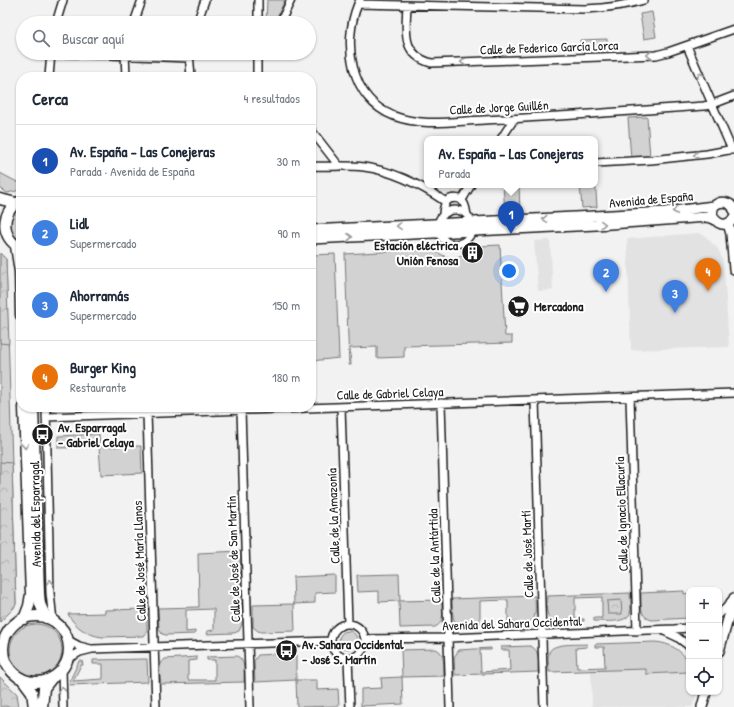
<!DOCTYPE html>
<html lang="es">
<meta charset="utf-8">
<style>
body{margin:0;font-family:"Patrick Hand",sans-serif;background:#f2f2f3;color:#1f2937}
.controls{position:absolute;right:12px;bottom:12px;display:grid;overflow:hidden;border-radius:8px;box-shadow:0 1px 3px #0004}
.controls button{width:36px;height:36px;display:grid;place-items:center;padding:0;border:0;border-bottom:1px solid #e0e1e3;background:#fff;color:#1f2937;font:20px sans-serif}
.you{position:absolute;left:509px;top:271px;width:14px;height:14px;margin:-10px;border:3px solid #fff;border-radius:50%;background:#1a73e8;box-shadow:0 0 0 6px #1a73e833}
.badge{display:grid;place-items:center;width:26px;height:26px;border-radius:50%;background:#1c1c1c;color:#fff;font-size:13px;font-weight:700}
.pin{position:absolute;translate:-50% -33px;filter:drop-shadow(0 1px 2px #0008)}
.pin::after{content:'';position:absolute;top:21px;width:14px;height:12px;background:inherit;clip-path:polygon(0 0,100% 0,50% 100%)}
.popup{position:absolute;left:424px;top:136px;width:174px;height:52px;box-sizing:border-box;display:grid;place-content:center;border-radius:8px;background:#fff;filter:drop-shadow(0 1px 3px #0005);font-size:13px;white-space:nowrap;color:#747a83}
.popup b{font-size:15px;color:#1f2937}
.popup::after{content:'';position:absolute;left:50%;top:100%;margin-left:-8px;border:8px solid transparent;border-top-color:#fff}
.list{margin:0;padding:0;list-style:none}
h2{display:flex;justify-content:space-between;align-items:center;height:52px;margin:0;padding:0 16px;font-size:17px}
h2 small{font-size:13px;font-weight:400;color:#747a83}
.list li{display:grid;grid-template-columns:26px 1fr auto;gap:12px;align-items:center;box-sizing:border-box;height:72px;padding:0 16px;border-top:1px solid #e0e1e3}
.list b{display:block;font-size:15px;white-space:nowrap}
.list p{margin:0;font-size:13px;white-space:nowrap;color:#747a83}
.list em{font-size:13px;font-style:normal;color:#747a83}
.icon{flex:none;width:22px;height:22px;fill:none;stroke:currentColor;stroke-width:2;stroke-linecap:round;stroke-linejoin:round}
.map{position:relative;flex:none;width:734px;height:707px;overflow:hidden}
.search{position:absolute;background:#fff;box-shadow:0 1px 3px #0004;left:16px;top:16px;width:300px;height:44px;display:flex;align-items:center;gap:10px;box-sizing:border-box;padding:0 14px;border-radius:22px;color:#747a83;font-size:15px}
.panel{position:absolute;background:#fff;box-shadow:0 1px 3px #0004;left:16px;top:72px;width:300px;height:340px;border-radius:16px}
.map>svg:first-child{display:block}
</style>
<div class="map">
<svg width="734" height="707" viewBox="0 0 734 707">
<defs>
<pattern id="forest-crowns" width="20" height="18" patternUnits="userSpaceOnUse"><rect width="20" height="18" fill="#d2d2d2"/><path d="M2 6a3 3 0 1 1 6 0M12 15a3 3 0 1 1 6 0" fill="none" stroke="#b4b4b4"/></pattern>
</defs>
<rect width="100%" height="100%" fill="#f2f2f2"/>
<filter id="ink" filterUnits="userSpaceOnUse"><feTurbulence type="fractalNoise" baseFrequency=".025" numOctaves="2"/><feDisplacementMap in="SourceGraphic" scale="8" xChannelSelector="R" yChannelSelector="G"/><feConvolveMatrix kernelMatrix="1 2 1 2 8 2 1 2 1" color-interpolation-filters="sRGB"/></filter>
<g filter="url(#ink)">
<path fill="#e2e2e2" d="M 698,233 L 704,235 L 718,249 L 722,258 L 724,268 L 729,347 L 631,350 L 627,239 Z
M 550,240 L 553,290 L 538,291 L 534,241 Z
M 646,668 L 647,674 L 689,672 L 689,692 L 697,692 L 692,707 L 592,707 L 591,670 Z"/>
<path fill="#d2d2d2" stroke="#777" d="M 267,0 L 285,0 L 274,23 L 264,23 L 266,22 Z
M 652,12 L 656,37 L 644,39 L 640,14 Z
M 607,39 L 607,50 L 581,51 L 580,40 Z
M 647,117 L 650,157 L 631,159 L 628,118 Z
M 0,173 L 21,184 L 21,190 L 7,193 L 0,188 Z
M 595,177 L 597,207 L 582,208 L 580,185 L 595,185 Z
M 503,185 L 519,185 L 520,211 L 505,212 Z
M 21,208 L 21,241 C 7,233 7,216 21,208 Z
M 500,245 L 505,336 L 512,336 L 512,343 L 404,346 L 404,357 L 377,358 L 377,347 L 350,348 L 351,365 L 349,365 L 345,254 L 431,249 L 446,257 L 456,258 L 469,253 L 477,253 L 477,250 L 475,250 L 480,246 Z
M 0,254 L 6,259 L 16,604 L 13,609 L 0,622 Z
M 335,254 L 339,358 L 311,361 L 311,255 Z
M 99,434 L 100,447 L 141,446 L 142,473 L 101,475 L 99,447 L 58,448 L 58,436 Z
M 240,551 L 242,624 L 239,631 L 234,633 L 207,634 L 207,631 L 214,630 L 214,609 L 186,610 L 186,632 L 195,631 L 195,634 L 166,635 L 162,634 L 159,629 L 158,608 L 199,607 L 198,553 Z
M 399,574 L 400,601 L 441,600 C 442,609 446,622 435,627 L 400,628 L 399,601 L 379,602 L 379,591 L 358,592 L 357,575 Z
M 335,575 L 335,592 L 315,593 L 315,603 L 294,604 L 295,631 L 261,632 L 258,631 L 253,627 L 253,605 L 294,604 L 293,577 Z
M 684,591 L 684,594 L 689,593 L 689,618 L 652,620 C 639,617 641,604 641,593 Z
M 630,593 C 630,599 632,607 630,613 C 627,624 603,621 594,621 L 594,618 L 602,618 L 602,597 L 575,598 L 575,619 L 584,619 L 584,621 L 554,622 C 544,617 547,606 547,596 Z
M 535,596 C 536,625 536,623 508,623 L 508,600 L 480,601 L 480,624 C 452,625 453,627 452,599 Z
M 147,609 L 147,632 L 144,636 L 102,637 C 87,635 75,627 68,614 L 105,613 L 105,610 Z
M10 650a26 26 0 1 1 52 0a26 26 0 1 1-52 0Z
M339 640a9 9 0 1 1 18 0a9 9 0 1 1-18 0Z
M 655,642 C 670,643 681,650 689,662 L 689,672 L 646,674 L 646,669 L 549,672 C 549,666 547,658 549,653 C 551,642 578,645 587,644 L 587,647 L 576,648 L 577,668 L 605,667 L 604,647 L 595,647 L 595,644 Z
M 530,646 C 541,650 538,663 538,672 L 455,675 L 454,657 L 459,650 L 491,648 L 491,650 L 480,650 L 481,672 L 510,670 L 509,650 L 501,650 L 501,647 Z
M 436,649 C 446,653 443,667 444,676 L 402,677 L 403,704 L 361,706 L 361,689 L 382,688 L 381,678 L 402,677 L 401,650 Z
M 296,653 L 296,680 L 317,680 L 317,690 L 338,689 L 339,706 L 297,707 L 296,680 L 255,682 L 254,661 L 258,655 Z
M 237,656 C 246,660 244,672 244,682 L 161,684 C 160,675 157,665 165,659 L 197,657 L 197,660 L 188,661 L 188,680 L 215,680 L 215,660 L 207,660 L 207,657 Z
M 147,659 L 148,682 L 69,685 L 71,678 L 79,661 L 82,661 L 83,665 L 81,665 L 73,681 L 103,679 L 103,664 L 93,664 L 93,660 Z"/>
<path fill="url(#forest-crowns)" stroke="#777" d="M 0,253 L 6,259 L 9,344 L 0,343 Z
M 0,462 L 12,463 L 16,604 L 13,609 L 0,622 Z
M 621,600 L 622,614 L 608,614 L 607,601 Z
M 0,677 L 17,694 L 19,707 L 0,707 Z"/>
<g fill="none" stroke-linecap="round" stroke-linejoin="round">
<defs>
<path id="minor" d="M 258,0 L 258,23
M 360,0 L 358,4 L 585,9 C 606,8 624,6 644,0
M 358,4 C 342,43 350,99 394,116 C 422,127 454,121 484,120 C 557,117 631,111 704,106 L 713,104 L 734,96
M 407,5 C 406,31 401,54 431,63 L 656,55 L 668,52 L 734,29
M 56,23 L 63,0
M 134,23 L 142,0
M 197,23 L 205,0
M 280,23 L 291,0
M 687,46 L 732,150
M 55,53 L 189,58
M 125,53 L 126,77
M 189,53 L 191,77
M 49,77 L 51,53
M 257,77 L 257,53
M 311,130 L 339,166
M 501,139 L 514,119
M 595,163 L 651,160 L 707,154 L 734,149
M 311,166 C 329,167 346,165 364,167 C 394,171 421,185 446,202
M 462,200 L 471,185
M438 227a17 17 0 1 1 34 0a17 17 0 1 1-34 0Z
M 443,215 C 443,211 444,206 446,202 C 450,197 460,197 463,202 C 466,206 466,211 467,215
M 630,397 L 637,631
M 535,400 L 544,707
M 441,403 L 450,707
M 46,407 L 50,593 L 53,621
M 341,407 L 348,624
M 241,410 L 250,707
M 147,413 L 156,707
M 46,417 L 734,393
M 719,614 L 726,608 L 731,601
M331 641a17 17 0 1 1 34 0a17 17 0 1 1-34 0Z
M 664,631 L 677,637 L 689,646
M 365,639 L 448,638 L 674,629 L 689,628
M 68,640 L 79,646 L 91,649
M 348,658 L 350,707
M 68,659 L 80,652 L 92,649 L 331,641
M 62,670 L 63,707"/>
<path id="tertiary" d="M 734,210 C 731,201 720,200 714,206 C 707,221 727,232 734,217
M 728,223 L 731,234 L 734,269
M 311,230 L 595,216 L 665,212 L 714,206
M 311,239 L 596,225 L 707,217 L 714,219
M 719,651 L 734,598
M 702,707 L 706,692"/>
<path id="secondary" d="M 0,199 L 16,203
M 21,201 C 0,210 0,239 21,248
M 16,246 L 20,272 L 21,315
M 24,407 L 31,594 L 29,606 L 24,619
M 33,407 L 39,594 L 40,604 L 46,618
M3 649a33 33 0 1 1 66 0a33 33 0 1 1-66 0Z
M 23,680 L 32,692 L 34,707
M 42,707 L 44,688 L 51,679"/>
</defs>
<use href="#minor" stroke="#1c1c1c" stroke-width="10"/>
<use href="#tertiary" stroke="#1c1c1c" stroke-width="12"/>
<use href="#secondary" stroke="#1c1c1c" stroke-width="13"/>
<use href="#minor" stroke="#fff" stroke-width="7"/>
<use href="#tertiary" stroke="#fff" stroke-width="9"/>
<use href="#secondary" stroke="#fff" stroke-width="10"/>
</g>
<defs><path id="oneway-chevron" d="M-2-3.5L2.5 0L-2 3.5" fill="none" stroke-width="1.6" stroke-linecap="round" stroke-linejoin="round"/></defs>
<g stroke="#999">
<use href="#oneway-chevron" transform="translate(649 55) rotate(178)"/>
<use href="#oneway-chevron" transform="translate(463 62) rotate(177)"/>
<use href="#oneway-chevron" transform="translate(700 75) rotate(-115)"/>
<use href="#oneway-chevron" transform="translate(696 155) rotate(174)"/>
<use href="#oneway-chevron" transform="translate(675 211) rotate(174)"/>
<use href="#oneway-chevron" transform="translate(545 219) rotate(177)"/>
<use href="#oneway-chevron" transform="translate(603 224) rotate(-4)"/>
<use href="#oneway-chevron" transform="translate(399 226) rotate(177)"/>
<use href="#oneway-chevron" transform="translate(350 237) rotate(-3)"/>
<use href="#oneway-chevron" transform="translate(25 446) rotate(88)"/>
<use href="#oneway-chevron" transform="translate(50 582) rotate(-91)"/>
<use href="#oneway-chevron" transform="translate(62 689) rotate(-92)"/>
</g>
</g>
<defs>
<symbol id="building-disc" viewBox="-11 -11 22 22"><circle r="9.5" fill="#1c1c1c" stroke="#fff"/><path d="M-4-6H4V6H1V3H-1V6H-4ZM-2.5-4.3h1.7v1.8h-1.7ZM.8-4.3h1.7v1.8H.8ZM-2.5-1h1.7V.8h-1.7ZM.8-1h1.7V.8H.8Z" fill="#fff"/></symbol>
<symbol id="supermarket-disc" viewBox="-11 -11 22 22"><circle r="9.5" fill="#1c1c1c" stroke="#fff"/><path d="M-6-5.5h2.5l.6 2H6L4.5 2H-2.5L-4.4-4H-6ZM-1.5 3.2a1.3 1.3 0 1 0 .1 0ZM3 3.2a1.3 1.3 0 1 0 .1 0Z" fill="#fff"/></symbol>
<symbol id="bus-disc" viewBox="-11 -11 22 22"><circle r="9.5" fill="#1c1c1c" stroke="#fff"/><path d="M-5-6H5V4H4V6H2V4H-2V6H-4V4H-5ZM-3.5-4V0h7V-4ZM-3.5 1.2v1.5H-2V1.2ZM2 1.2v1.5H3.5V1.2Z" fill="#fff"/></symbol>
</defs>
<g fill-rule="evenodd">
<use href="#building-disc" x="460" y="240" width="25" height="25"/>
<use href="#supermarket-disc" x="506" y="294" width="25" height="25"/>
<use href="#bus-disc" x="30" y="422" width="25" height="25"/>
<use href="#bus-disc" x="274" y="638" width="25" height="25"/>
</g>
<g text-anchor="middle" dominant-baseline="central" stroke-width="4" stroke-linejoin="round" paint-order="stroke">
<g font-size="13" fill="#1c1c1c" stroke="#fff">
<text transform="translate(549 47) rotate(-2)">Calle de Federico García Lorca</text>
<text transform="translate(499 107) rotate(-3)">Calle de Jorge Guillén</text>
<text transform="translate(651 199) rotate(-5)">Avenida de España</text>
<text transform="translate(390 393) rotate(-2)">Calle de Gabriel Celaya</text>
<text transform="translate(35 514) rotate(-91)">Avenida del Esparragal</text>
<text transform="translate(621 514) rotate(-92)">Calle de Ignacio Ellacuría</text>
<text transform="translate(333 516) rotate(-92)">Calle de la Amazonía</text>
<text transform="translate(527 554) rotate(-92)">Calle de José Martí</text>
<text transform="translate(434 556) rotate(-92)">Calle de la Antártida</text>
<text transform="translate(233 559) rotate(-92)">Calle de José de San Martín</text>
<text transform="translate(139 561) rotate(-92)">Calle de José María Llanos</text>
<text transform="translate(512 623) rotate(-2)">Avenida del Sahara Occidental</text>
</g>
<g font-size="13" font-weight="bold" fill="#1c1c1c" stroke="#fff" text-anchor="start">
<text x="458" y="245" text-anchor="end">Estación eléctrica<tspan x="458" dy="15">Unión Fenosa</tspan></text>
<text x="534" y="306">Mercadona</text>
<text x="58" y="427">Av. Esparragal<tspan x="58" dy="15">- Gabriel Celaya</tspan></text>
<text x="302" y="644">Av. Sahara Occidental<tspan x="302" dy="15">- José S. Martín</tspan></text>
</g>
</g>
</svg>
<div class="controls">
<button>+</button>
<button>−</button>
<button><svg class="icon" aria-label="locate" viewBox="0 0 24 24"><circle cx="12" cy="12" r="6"/><path d="M12 2v4M12 18v4M2 12h4M18 12h4"/></svg></button>
</div>
<div class="you"></div>
<div class="pin badge" style="left:511px;top:234px;background:#1a4fb4">1</div>
<div class="popup"><b>Av. España - Las Conejeras</b>Parada</div>
<div class="pin badge" style="left:606px;top:292px;background:#3f7fe0">2</div>
<div class="pin badge" style="left:675px;top:313px;background:#3f7fe0">3</div>
<div class="pin badge" style="left:708px;top:291px;background:#e8710a">4</div>
<div class="search"><svg class="icon" aria-label="search" viewBox="0 0 24 24"><circle cx="10" cy="10" r="6"/><path d="M15 15l6 6"/></svg>Buscar aquí</div>
<section class="panel">
<h2>Cerca<small>4 resultados</small></h2>
<ul class="list">
<li><span class="badge" style="background:#1a4fb4">1</span><div><b>Av. España - Las Conejeras</b><p>Parada · Avenida de España</p></div><em>30 m</em></li>
<li><span class="badge" style="background:#3f7fe0">2</span><div><b>Lidl</b><p>Supermercado</p></div><em>90 m</em></li>
<li><span class="badge" style="background:#3f7fe0">3</span><div><b>Ahorramás</b><p>Supermercado</p></div><em>150 m</em></li>
<li><span class="badge" style="background:#e8710a">4</span><div><b>Burger King</b><p>Restaurante</p></div><em>180 m</em></li>
</ul>
</section>
</div>
